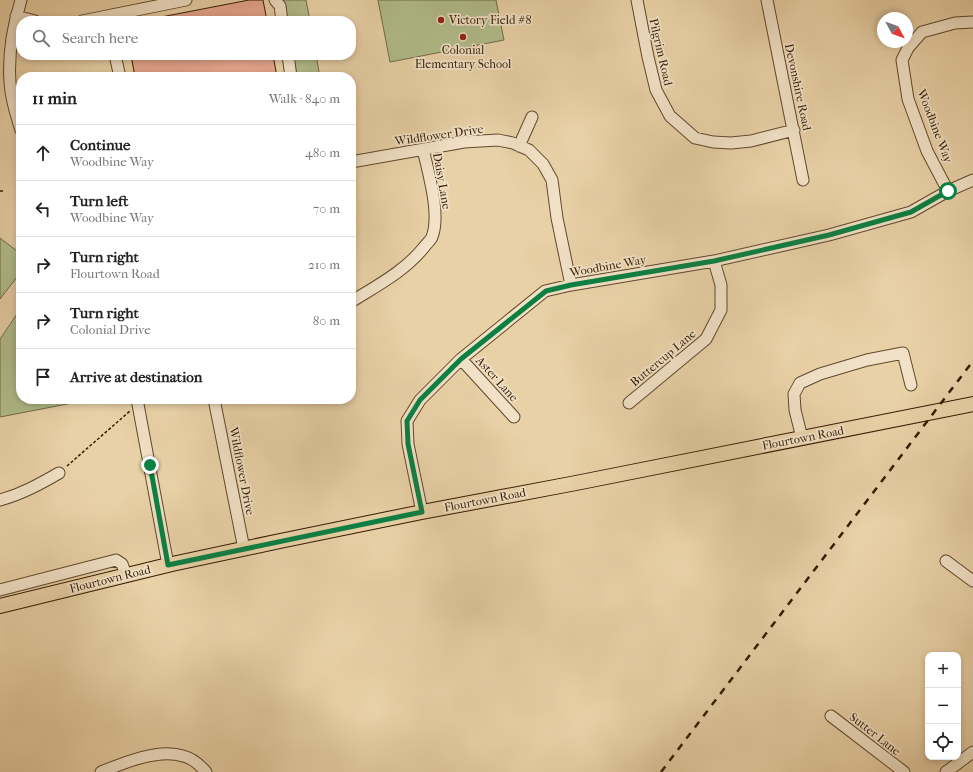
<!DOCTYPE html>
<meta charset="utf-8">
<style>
body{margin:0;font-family:"IM FELL French Canon",serif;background:#f6f6f6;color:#222}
.controls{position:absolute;right:12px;bottom:12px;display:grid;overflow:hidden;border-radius:8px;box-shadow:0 2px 6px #0003}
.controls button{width:36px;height:36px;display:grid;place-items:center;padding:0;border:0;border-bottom:1px solid #e0e0e0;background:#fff;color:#222;font:20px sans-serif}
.compass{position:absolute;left:877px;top:12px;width:36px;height:36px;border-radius:50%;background:#fff;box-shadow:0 2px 6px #0003;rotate:131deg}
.stop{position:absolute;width:12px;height:12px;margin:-9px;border:3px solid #0b8043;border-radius:50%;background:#fff}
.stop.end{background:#0b8043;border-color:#fff;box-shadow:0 1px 4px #0008}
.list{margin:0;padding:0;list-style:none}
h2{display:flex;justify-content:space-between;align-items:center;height:52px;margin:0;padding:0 16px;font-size:17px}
h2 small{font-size:13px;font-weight:400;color:#767676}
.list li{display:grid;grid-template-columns:26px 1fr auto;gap:12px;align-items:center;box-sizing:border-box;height:56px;padding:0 16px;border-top:1px solid #e0e0e0}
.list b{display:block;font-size:15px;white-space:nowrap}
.list p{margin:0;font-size:13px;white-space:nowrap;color:#767676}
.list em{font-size:13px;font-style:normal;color:#767676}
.icon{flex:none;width:22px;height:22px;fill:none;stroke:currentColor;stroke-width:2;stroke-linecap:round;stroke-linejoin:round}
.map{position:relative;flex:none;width:973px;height:772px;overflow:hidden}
.search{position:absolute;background:#fff;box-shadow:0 2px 6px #0003;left:16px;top:16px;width:340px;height:44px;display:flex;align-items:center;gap:10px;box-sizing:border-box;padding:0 14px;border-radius:16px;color:#767676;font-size:15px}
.panel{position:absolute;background:#fff;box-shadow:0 2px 6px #0003;left:16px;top:72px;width:340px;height:332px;border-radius:16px}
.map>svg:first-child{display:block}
</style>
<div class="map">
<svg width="973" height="772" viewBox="0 0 973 772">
<rect width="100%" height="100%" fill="#e9d1a7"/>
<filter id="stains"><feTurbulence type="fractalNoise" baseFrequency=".005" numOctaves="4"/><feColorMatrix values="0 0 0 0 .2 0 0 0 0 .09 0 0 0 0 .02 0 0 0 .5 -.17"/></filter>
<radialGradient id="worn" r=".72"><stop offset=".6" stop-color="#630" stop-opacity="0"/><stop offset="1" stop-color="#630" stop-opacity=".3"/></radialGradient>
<path fill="#b1bd8b" stroke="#726c47" d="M 282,0 L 306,0 L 310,21 L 287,21 Z
M 378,0 L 496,0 L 504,40 L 390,62 Z
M 293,55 L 316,55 L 320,77 L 297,77 Z
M 0,238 L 21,254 L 21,272 L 0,299 Z
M 21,308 L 21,399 L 93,399 L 0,417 L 0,339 Z"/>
<path fill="#e7a790" stroke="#341b03" d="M 249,0 L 263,0 L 267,21 L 157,21 L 156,18 Z
M 131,55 L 273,55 L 277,77 L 135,77 Z"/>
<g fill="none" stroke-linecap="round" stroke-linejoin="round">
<defs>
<path id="minor" d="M 21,0 C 13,26 8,55 10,82 C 11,99 16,115 21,130
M 275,0 L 280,6 L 282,21
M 637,0 L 648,57 L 656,90 L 670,116 L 695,138 L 713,142 L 731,143 L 751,141 L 794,130
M 767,0 L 803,180
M 16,16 L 35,21
M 82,21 L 186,0
M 115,55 L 120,77
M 288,55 L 291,77
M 519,146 L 532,117
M 351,162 L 464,142 L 498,140 L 513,143 L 529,150 L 543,164 L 552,180 L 557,218 L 571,285
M 948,191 L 927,151 L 908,99 L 902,60 L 908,48 L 922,32 L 955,23 L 973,22
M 354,300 C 380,284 406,270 425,246 C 427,243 431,240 432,237 C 441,214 428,172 423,149
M 461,359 L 514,417
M 137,399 L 168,565
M 214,399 L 244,549
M 629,403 L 706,339 L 721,310 L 721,285 L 714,261
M 802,438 L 795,410 L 794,394 L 800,383 L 820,374 L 867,360 L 903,353 L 911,385
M 0,500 C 22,494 40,484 59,473
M 422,512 L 408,444 L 407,421 L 420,400 L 461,359 L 545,291 L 571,285 L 714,261 L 829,235 L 911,212 L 948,191 L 973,180
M 946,561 L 973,581
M 0,590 L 116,560 L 122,564 L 126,575
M 831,716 L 904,772
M 101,772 C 123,763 159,748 183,756 C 192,758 200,765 206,772
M 946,772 L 973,752"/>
<path id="major" d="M 0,606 L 172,564 L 280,541 L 422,512 L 576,483 L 973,404"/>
</defs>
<use href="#minor" stroke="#61482c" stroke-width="13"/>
<use href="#major" stroke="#341b03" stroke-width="16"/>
<path stroke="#341b03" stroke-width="1.5" stroke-dasharray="3 2" stroke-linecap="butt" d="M 0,191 L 3,191
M 67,466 L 130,411"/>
<use href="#minor" stroke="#f1e1c6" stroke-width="11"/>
<use href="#major" stroke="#e9d1a7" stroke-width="14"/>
<path stroke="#341b03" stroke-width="2.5" stroke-dasharray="7 7" stroke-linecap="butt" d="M 661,772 L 973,361"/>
</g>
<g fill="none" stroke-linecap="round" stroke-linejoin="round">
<path stroke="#0b8043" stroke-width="5" d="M 150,465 L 168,565 L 422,512 L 408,444 L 407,421 L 420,400 L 461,359 L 546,291 L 571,285 L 714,261 L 829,235 L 911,212 L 948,191"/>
</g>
<g fill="#8f2418" stroke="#f1e1c6" stroke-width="1.5">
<circle cx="441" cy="20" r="4"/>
<circle cx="463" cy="37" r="4"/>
</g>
<g text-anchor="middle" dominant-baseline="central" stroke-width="3.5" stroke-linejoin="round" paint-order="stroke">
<g font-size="12" fill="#341b03" stroke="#f1e1c6" text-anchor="start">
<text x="449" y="20">Victory Field #8</text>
<text x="463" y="50" text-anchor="middle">Colonial<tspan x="463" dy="14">Elementary School</tspan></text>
</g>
<g font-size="12" fill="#341b03" stroke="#f1e1c6">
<text transform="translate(661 52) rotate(77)">Pilgrim Road</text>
<text transform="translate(798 87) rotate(78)">Devonshire Road</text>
<text transform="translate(935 126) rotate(69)">Woodbine Way</text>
<text transform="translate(439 135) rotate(-8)">Wildflower Drive</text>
<text transform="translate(442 181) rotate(80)">Daisy Lane</text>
<text transform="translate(608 266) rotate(-10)">Woodbine Way</text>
<text transform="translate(663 358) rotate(-40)">Buttercup Lane</text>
<text transform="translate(497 379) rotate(48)">Aster Lane</text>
<text transform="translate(803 438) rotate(-11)">Flourtown Road</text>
<text transform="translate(242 471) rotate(79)">Wildflower Drive</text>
<text transform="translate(485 500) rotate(-11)">Flourtown Road</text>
<text transform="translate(110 579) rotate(-14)">Flourtown Road</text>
<text transform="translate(875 734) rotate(38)">Sutter Lane</text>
</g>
</g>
<rect width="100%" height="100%" filter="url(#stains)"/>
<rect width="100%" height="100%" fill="url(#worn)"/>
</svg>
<div class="controls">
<button>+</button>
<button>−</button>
<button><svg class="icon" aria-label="locate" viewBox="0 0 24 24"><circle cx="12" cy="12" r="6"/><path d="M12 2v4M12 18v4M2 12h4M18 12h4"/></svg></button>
</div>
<svg class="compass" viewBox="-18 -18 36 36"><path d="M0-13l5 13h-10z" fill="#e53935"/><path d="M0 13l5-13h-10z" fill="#767676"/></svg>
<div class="stop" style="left:948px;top:191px"></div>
<div class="stop end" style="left:150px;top:465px"></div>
<div class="search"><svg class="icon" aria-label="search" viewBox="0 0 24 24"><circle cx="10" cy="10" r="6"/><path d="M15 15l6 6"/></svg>Search here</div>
<section class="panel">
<h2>11 min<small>Walk · 840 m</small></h2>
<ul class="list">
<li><svg class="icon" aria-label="ahead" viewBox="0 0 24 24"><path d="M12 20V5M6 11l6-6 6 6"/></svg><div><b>Continue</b><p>Woodbine Way</p></div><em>480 m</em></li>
<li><svg class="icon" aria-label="left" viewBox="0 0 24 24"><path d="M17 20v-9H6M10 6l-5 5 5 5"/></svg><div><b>Turn left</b><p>Woodbine Way</p></div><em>70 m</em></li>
<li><svg class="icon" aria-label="right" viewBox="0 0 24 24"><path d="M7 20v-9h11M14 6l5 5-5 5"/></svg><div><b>Turn right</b><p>Flourtown Road</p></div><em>210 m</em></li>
<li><svg class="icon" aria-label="right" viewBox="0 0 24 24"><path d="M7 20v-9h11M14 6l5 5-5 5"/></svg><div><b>Turn right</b><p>Colonial Drive</p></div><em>80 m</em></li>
<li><svg class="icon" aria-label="arrive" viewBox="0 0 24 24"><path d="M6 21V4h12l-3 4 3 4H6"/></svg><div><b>Arrive at destination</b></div></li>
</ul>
</section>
</div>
